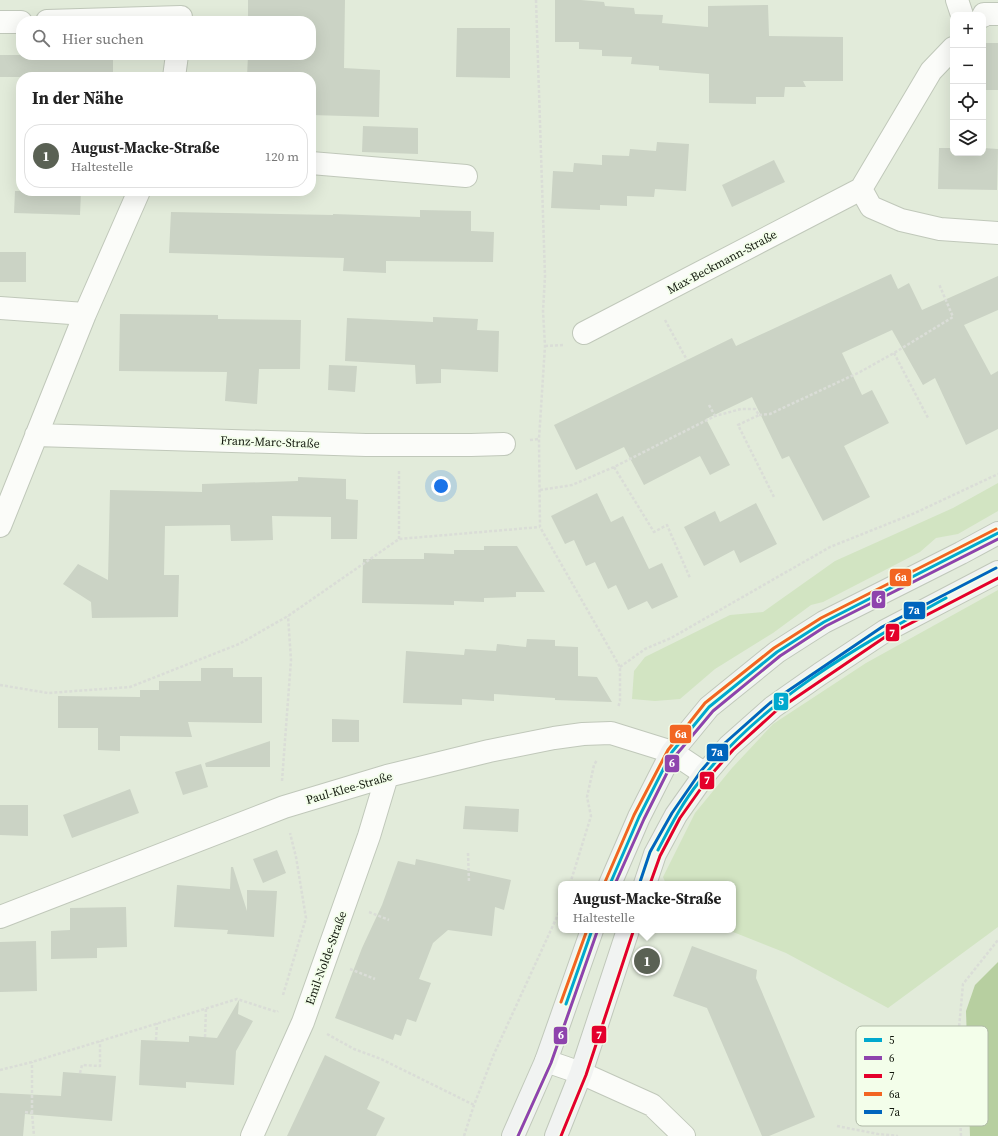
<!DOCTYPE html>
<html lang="de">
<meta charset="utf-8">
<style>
body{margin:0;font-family:"Source Serif 4",serif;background:#f2f2f2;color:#222}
.controls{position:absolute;right:12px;top:12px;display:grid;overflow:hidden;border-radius:8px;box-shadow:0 4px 16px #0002}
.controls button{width:36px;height:36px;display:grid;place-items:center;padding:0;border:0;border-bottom:1px solid #e0e0e0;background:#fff;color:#222;font:20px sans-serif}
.you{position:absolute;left:441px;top:486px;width:14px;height:14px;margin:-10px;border:3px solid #fff;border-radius:50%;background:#1a73e8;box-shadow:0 0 0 6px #1a73e833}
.badge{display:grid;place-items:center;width:26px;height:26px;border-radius:50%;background:#5a6154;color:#fff;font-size:13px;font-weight:700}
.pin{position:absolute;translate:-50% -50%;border:2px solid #fff;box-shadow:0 1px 4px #0006}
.popup{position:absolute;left:558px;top:881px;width:178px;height:52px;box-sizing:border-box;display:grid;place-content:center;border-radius:8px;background:#fff;filter:drop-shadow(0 1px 3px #0005);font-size:13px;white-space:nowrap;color:#767676}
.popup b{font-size:15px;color:#222}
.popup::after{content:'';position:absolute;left:50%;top:100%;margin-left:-8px;border:8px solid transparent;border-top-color:#fff}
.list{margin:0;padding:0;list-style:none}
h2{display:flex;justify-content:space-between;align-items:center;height:52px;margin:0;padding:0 16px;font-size:17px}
h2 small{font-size:13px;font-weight:400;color:#767676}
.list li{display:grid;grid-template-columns:26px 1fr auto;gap:12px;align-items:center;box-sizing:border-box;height:64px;margin:0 8px 8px;padding:0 8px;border:1px solid #e0e0e0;border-radius:16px}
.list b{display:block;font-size:15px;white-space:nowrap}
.list p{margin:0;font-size:13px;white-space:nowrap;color:#767676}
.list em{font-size:13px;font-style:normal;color:#767676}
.icon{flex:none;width:22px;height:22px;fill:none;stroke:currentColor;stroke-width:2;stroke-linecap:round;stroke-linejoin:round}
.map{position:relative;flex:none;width:998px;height:1136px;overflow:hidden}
.search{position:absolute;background:#fff;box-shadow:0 4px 16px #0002;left:16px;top:16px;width:300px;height:44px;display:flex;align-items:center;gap:10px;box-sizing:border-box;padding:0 14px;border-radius:16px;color:#767676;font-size:15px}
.panel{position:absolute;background:#fff;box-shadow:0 4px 16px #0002;left:16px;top:72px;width:300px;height:124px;border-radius:16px}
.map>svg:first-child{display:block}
</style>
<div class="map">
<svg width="998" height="1136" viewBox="0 0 998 1136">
<rect width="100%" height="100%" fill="#e2ebda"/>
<path fill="#d2e4c2" d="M 998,483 L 998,511 L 958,534 L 936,538 L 920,552 L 823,602 L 811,605 L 773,633 L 715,669 L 680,699 L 655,701 L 632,699 L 634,671 L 645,657 L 730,615 L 763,612 L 835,561 L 953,508 Z
M 998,590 L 998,927 L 888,1008 L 786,953 L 728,930 L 733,930 L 733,884 L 666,884 L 663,877 L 695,813 L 732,768 L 773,724 L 866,663 Z"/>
<path fill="#b7cfa0" d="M 998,962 L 998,1136 L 970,1136 L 966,1011 L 975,985 Z"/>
<path fill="#cbd3c5" d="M 248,0 L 345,0 L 344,68 L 380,70 L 379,117 L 311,115 L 312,77 L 247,77 L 248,55 L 311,55 L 311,21 L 248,21 Z
M 555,0 L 581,0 L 604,2 L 605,6 L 634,8 L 635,14 L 663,15 L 662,23 L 708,27 L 708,6 L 768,5 L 769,36 L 843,37 L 843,81 L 803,81 L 806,87 L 785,87 L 784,97 L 756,97 L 756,104 L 709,103 L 709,74 L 659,70 L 659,66 L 631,64 L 632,57 L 602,56 L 602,50 L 579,49 L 579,42 L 555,42 Z
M 457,28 L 510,28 L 510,78 L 456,77 Z
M 983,43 L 998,43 L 998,90 L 983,90 Z
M 0,55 L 113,55 L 113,77 L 0,77 Z
M 953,67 L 953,89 L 952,89 L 952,68 Z
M 363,126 L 418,128 L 418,154 L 362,152 Z
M 657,142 L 689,144 L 686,191 L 655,189 L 654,197 L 627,196 L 627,206 L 600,205 L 600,210 L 551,208 L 553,171 L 573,172 L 574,163 L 602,165 L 602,155 L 629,156 L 630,149 L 656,151 Z
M 939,148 L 953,148 L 953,153 L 983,153 L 983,148 L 998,149 L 997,190 L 938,189 Z
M 774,160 L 785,182 L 732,207 L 722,185 Z
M 15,191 L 81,191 L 80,215 L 14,213 Z
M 420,210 L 471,211 L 471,231 L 494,232 L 493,262 L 386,261 L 386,273 L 343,271 L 344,258 L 169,253 L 171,212 L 333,215 L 333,214 L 420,217 Z
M 0,252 L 26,252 L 26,282 L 0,282 Z
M 891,274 L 898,289 L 909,283 L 922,310 L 998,276 L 998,310 L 964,325 L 991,375 L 998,371 L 998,429 L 966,445 L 935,378 L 923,385 L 892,330 L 842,353 L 862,395 L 872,390 L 889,423 L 844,446 L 870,497 L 823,521 L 789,456 L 782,459 L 752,397 L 706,419 L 730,465 L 710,475 L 700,456 L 644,485 L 624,447 L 576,470 L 554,425 L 732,338 L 736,346 Z
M 120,314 L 218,315 L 218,319 L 301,320 L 300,369 L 259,369 L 257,404 L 225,401 L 227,372 L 119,371 Z
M 433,317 L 478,319 L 477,330 L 499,331 L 498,372 L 441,369 L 441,383 L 416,384 L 415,365 L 345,361 L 347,318 L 433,322 Z
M 329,365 L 357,366 L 355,392 L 328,390 Z
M 298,477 L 346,479 L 346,499 L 358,500 L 357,539 L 331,539 L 331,517 L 272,516 L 273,540 L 231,541 L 230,525 L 165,526 L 164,575 L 179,575 L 178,617 L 92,618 L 91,602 L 63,584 L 78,564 L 108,580 L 110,490 L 202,492 L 202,484 L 298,481 Z
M 597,493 L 611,522 L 623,516 L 649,569 L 662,563 L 678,597 L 652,609 L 647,601 L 628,610 L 616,585 L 608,589 L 595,562 L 586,566 L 574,540 L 565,544 L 551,516 Z
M 756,503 L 777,544 L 740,563 L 734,550 L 704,566 L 684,527 L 715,511 L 720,522 Z
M 484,546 L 517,546 L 545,592 L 516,592 L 516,597 L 484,598 L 484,602 L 454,601 L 454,605 L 362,603 L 363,559 L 424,559 L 424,553 L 454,554 L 454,550 L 484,550 Z
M 527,639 L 555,640 L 555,646 L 578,647 L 578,676 L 597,677 L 612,702 L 555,700 L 555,698 L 494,694 L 494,701 L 462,699 L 462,705 L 403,703 L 406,651 L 464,655 L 465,649 L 496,651 L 497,644 L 526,647 Z
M 201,668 L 233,668 L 233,677 L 262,677 L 262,723 L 188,722 L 192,737 L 120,736 L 120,751 L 98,750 L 98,728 L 58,728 L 58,696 L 140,697 L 140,690 L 159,690 L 159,681 L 201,681 Z
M 332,719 L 359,720 L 359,742 L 332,742 Z
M 270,741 L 270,767 L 206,767 L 205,763 Z
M 201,764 L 208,787 L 183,795 L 175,772 Z
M 130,789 L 139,813 L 72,838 L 63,815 Z
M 0,805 L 28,805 L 28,836 L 0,835 Z
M 465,806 L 519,809 L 518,832 L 463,829 Z
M 277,850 L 286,873 L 263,883 L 253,859 Z
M 416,859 L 511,880 L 504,910 L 495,907 L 492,936 L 448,930 L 433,943 L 419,979 L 431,983 L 416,1022 L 407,1019 L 401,1036 L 395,1034 L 393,1040 L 335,1018 L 362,948 L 382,905 L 398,861 L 415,865 Z
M 231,867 L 233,867 L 247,911 L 247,890 L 277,891 L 274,937 L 227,934 L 228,930 L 174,927 L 177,885 L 230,889 Z
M 126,907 L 127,947 L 97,948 L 97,958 L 51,959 L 51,931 L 70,930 L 70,908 Z
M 36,941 L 37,991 L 0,992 L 0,942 Z
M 692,946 L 757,970 L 756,978 L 815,1117 L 769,1136 L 762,1136 L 707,1008 L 673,996 Z
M 239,1000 L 238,1014 L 253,1021 L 236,1051 L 234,1085 L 186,1082 L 186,1088 L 139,1085 L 141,1040 L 189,1042 L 189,1036 L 217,1038 Z
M 325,1055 L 380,1082 L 367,1109 L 385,1118 L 376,1136 L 287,1136 Z
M 63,1072 L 116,1076 L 112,1121 L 25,1114 L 23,1136 L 0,1136 L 0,1093 L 61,1096 Z"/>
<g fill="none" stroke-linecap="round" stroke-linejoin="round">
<defs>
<path id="street" d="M 957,0 L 962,15
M 983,16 L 984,14 L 998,14
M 47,21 L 181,17
M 0,22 L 21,22
M 174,77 L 177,55
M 311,163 L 466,176
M 861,189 L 871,207 L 901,220 L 940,229 L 998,233
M 0,308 L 85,314
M 584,333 L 861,189 L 931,71 L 953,48
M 36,435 L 366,445 L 471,445 L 504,444
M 0,526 L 85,314 L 139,191
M 0,917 L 284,807 L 387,776 L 489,751 L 554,738 L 583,734 L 611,733 L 672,752 L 705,774
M 546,1061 L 581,1073 L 652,1105 L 684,1136
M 252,1136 L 303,1022 L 369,836 L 387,776"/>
<path id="secondary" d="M 610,884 L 639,817 L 672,752 L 709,707 L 777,652 L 824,622 L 961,553 L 998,533
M 645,884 L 655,854 L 676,815 L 705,774 L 729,746 L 773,707 L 820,674 L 885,631 L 998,572
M 513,1136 L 546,1061 L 592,930
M 556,1136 L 581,1073 L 628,930"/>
</defs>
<use href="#street" stroke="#c0c8ba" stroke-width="24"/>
<use href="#secondary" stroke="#c0c8ba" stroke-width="24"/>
<path stroke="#daddd7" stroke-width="2.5" stroke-dasharray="3 2" stroke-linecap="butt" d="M 536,0 L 545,276 L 543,311 L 545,346 L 539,439 L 540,527 L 620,667 L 620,701 L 618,708
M 665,320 L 687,360
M 545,346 L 563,345
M 894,353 L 928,418
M 709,405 L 715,416
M 759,415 L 770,414 L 860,372 L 894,353 L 953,317 L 939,284
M 530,440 L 539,439
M 614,467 L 654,532 L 667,525 L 690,578
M 540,490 L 572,485 L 614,467 L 715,416 L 741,409 L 755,409 L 759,415 L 738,425 L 774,497
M 399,539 L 399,471
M 620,667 L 645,649 L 671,638 L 830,547 L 915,513 L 998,474
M 0,685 L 48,693 L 130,687 L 239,644 L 288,616 L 399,539 L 540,527
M 282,781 L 291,660 L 288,616
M 468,853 L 469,882
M 570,884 L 591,816 L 587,797 L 594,765 L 597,760
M 369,912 L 389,920
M 350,969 L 375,979
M 283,995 L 306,918 L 296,857 L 290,833
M 327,1034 L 354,1049 L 381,1059 L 474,1105
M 205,1037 L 206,1008
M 156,1040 L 157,1023
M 0,1070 L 32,1062 L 237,999 L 277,1012 L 278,1011
M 80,1073 L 82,1065 L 100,1066 L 100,1041
M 25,1112 L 32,1113 L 34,1136
M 32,1113 L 32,1062
M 837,1126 L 878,1134 L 898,1136
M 464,1136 L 474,1105 L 494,1054 L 561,908
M 961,1136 L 957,1050 L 963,984 L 998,940"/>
<use href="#street" stroke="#fbfcf9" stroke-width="22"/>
<use href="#secondary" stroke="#f1f3f2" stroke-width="22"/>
<defs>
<path id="bus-1" d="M 658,850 C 670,827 682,803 699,782 C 762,700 857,647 946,598
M 610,884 L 639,817 L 672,752 L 709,707 L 777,652 L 824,622 L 998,533
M 566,1004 L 592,930"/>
<path id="bus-2" d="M 615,884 L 644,819 L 676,755 L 713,711 L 780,656 L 826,626 L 998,539
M 518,1136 L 551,1063 L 597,932"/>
<path id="bus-3" d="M 650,884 L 660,856 L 680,818 L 709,777 L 733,750 L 776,711 L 888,635 L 998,578
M 561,1136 L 586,1075 L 633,932"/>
<path id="bus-4" d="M 605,882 L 634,815 L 668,750 L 705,703 L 774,648 L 821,618 L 996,529
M 561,1002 L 587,930"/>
<path id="bus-5" d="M 640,882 L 650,852 L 672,813 L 701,771 L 726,742 L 770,703 L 882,627 L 996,568"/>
</defs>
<use href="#bus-1" stroke="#f3feea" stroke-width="6"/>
<use href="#bus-2" stroke="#f3feea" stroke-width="6"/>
<use href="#bus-3" stroke="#f3feea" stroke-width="6"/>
<use href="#bus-4" stroke="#f3feea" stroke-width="6"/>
<use href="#bus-5" stroke="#f3feea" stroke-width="6"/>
<use href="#bus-1" stroke="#00a9ce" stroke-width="3"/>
<use href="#bus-2" stroke="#8e44ad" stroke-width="3"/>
<use href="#bus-3" stroke="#e4002b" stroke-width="3"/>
<use href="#bus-4" stroke="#f26522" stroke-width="3"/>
<use href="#bus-5" stroke="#0065bd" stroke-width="3"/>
</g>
<g text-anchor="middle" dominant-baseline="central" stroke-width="3.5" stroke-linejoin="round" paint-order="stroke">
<g font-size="12" fill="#11170c" stroke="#f3feea">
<text transform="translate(722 262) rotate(-28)">Max-Beckmann-Straße</text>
<text transform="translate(270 442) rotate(2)">Franz-Marc-Straße</text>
<text transform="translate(349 788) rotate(-16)">Paul-Klee-Straße</text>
<text transform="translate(326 958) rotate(-70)">Emil-Nolde-Straße</text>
</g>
</g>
<rect x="856" y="1026" width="132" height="100" rx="6" fill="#f3feea" stroke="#afb9a7" stroke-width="1"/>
<rect x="864" y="1038" width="18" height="4" fill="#00a9ce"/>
<rect x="864" y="1056" width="18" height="4" fill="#8e44ad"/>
<rect x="864" y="1074" width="18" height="4" fill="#e4002b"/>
<rect x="864" y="1092" width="18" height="4" fill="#f26522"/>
<rect x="864" y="1110" width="18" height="4" fill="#0065bd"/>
<g font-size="11" fill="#11170c">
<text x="889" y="1044">5</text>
<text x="889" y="1062">6</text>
<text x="889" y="1080">7</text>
<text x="889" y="1098">6a</text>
<text x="889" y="1116">7a</text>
</g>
<g stroke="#f3feea" stroke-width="1.5">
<rect x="889" y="568" width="23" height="19" rx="4" fill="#f26522"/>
<rect x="871" y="590" width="15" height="19" rx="4" fill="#8e44ad"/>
<rect x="903" y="601" width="23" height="19" rx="4" fill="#0065bd"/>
<rect x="885" y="623" width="15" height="19" rx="4" fill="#e4002b"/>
<rect x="773" y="692" width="16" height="19" rx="4" fill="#00a9ce"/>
<rect x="669" y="724" width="23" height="20" rx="4" fill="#f26522"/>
<rect x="706" y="743" width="23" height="19" rx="4" fill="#0065bd"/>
<rect x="664" y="754" width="16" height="19" rx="4" fill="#8e44ad"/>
<rect x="699" y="771" width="16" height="19" rx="4" fill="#e4002b"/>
<rect x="591" y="1025" width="16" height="19" rx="4" fill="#e4002b"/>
<rect x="553" y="1026" width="15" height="19" rx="4" fill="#8e44ad"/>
</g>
<g font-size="11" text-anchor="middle" font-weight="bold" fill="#fff">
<text x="901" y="581">6a</text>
<text x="879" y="603">6</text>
<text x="914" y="614">7a</text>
<text x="892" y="637">7</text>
<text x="781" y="705">5</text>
<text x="681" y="738">6a</text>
<text x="717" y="756">7a</text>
<text x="672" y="767">6</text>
<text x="707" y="784">7</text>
<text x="599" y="1039">7</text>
<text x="561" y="1039">6</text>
</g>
</svg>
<div class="controls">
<button>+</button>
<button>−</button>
<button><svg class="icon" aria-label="locate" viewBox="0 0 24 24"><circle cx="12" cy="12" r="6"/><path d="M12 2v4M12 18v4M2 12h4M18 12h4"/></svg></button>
<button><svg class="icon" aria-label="layers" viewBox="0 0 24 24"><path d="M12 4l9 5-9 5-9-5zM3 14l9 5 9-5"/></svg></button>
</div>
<div class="you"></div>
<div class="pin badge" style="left:647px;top:961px">1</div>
<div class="popup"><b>August-Macke-Straße</b>Haltestelle</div>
<div class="search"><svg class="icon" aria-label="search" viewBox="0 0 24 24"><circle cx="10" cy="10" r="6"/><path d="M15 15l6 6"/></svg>Hier suchen</div>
<section class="panel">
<h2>In der Nähe<small></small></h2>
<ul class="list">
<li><span class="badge">1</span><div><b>August-Macke-Straße</b><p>Haltestelle</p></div><em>120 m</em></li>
</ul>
</section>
</div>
